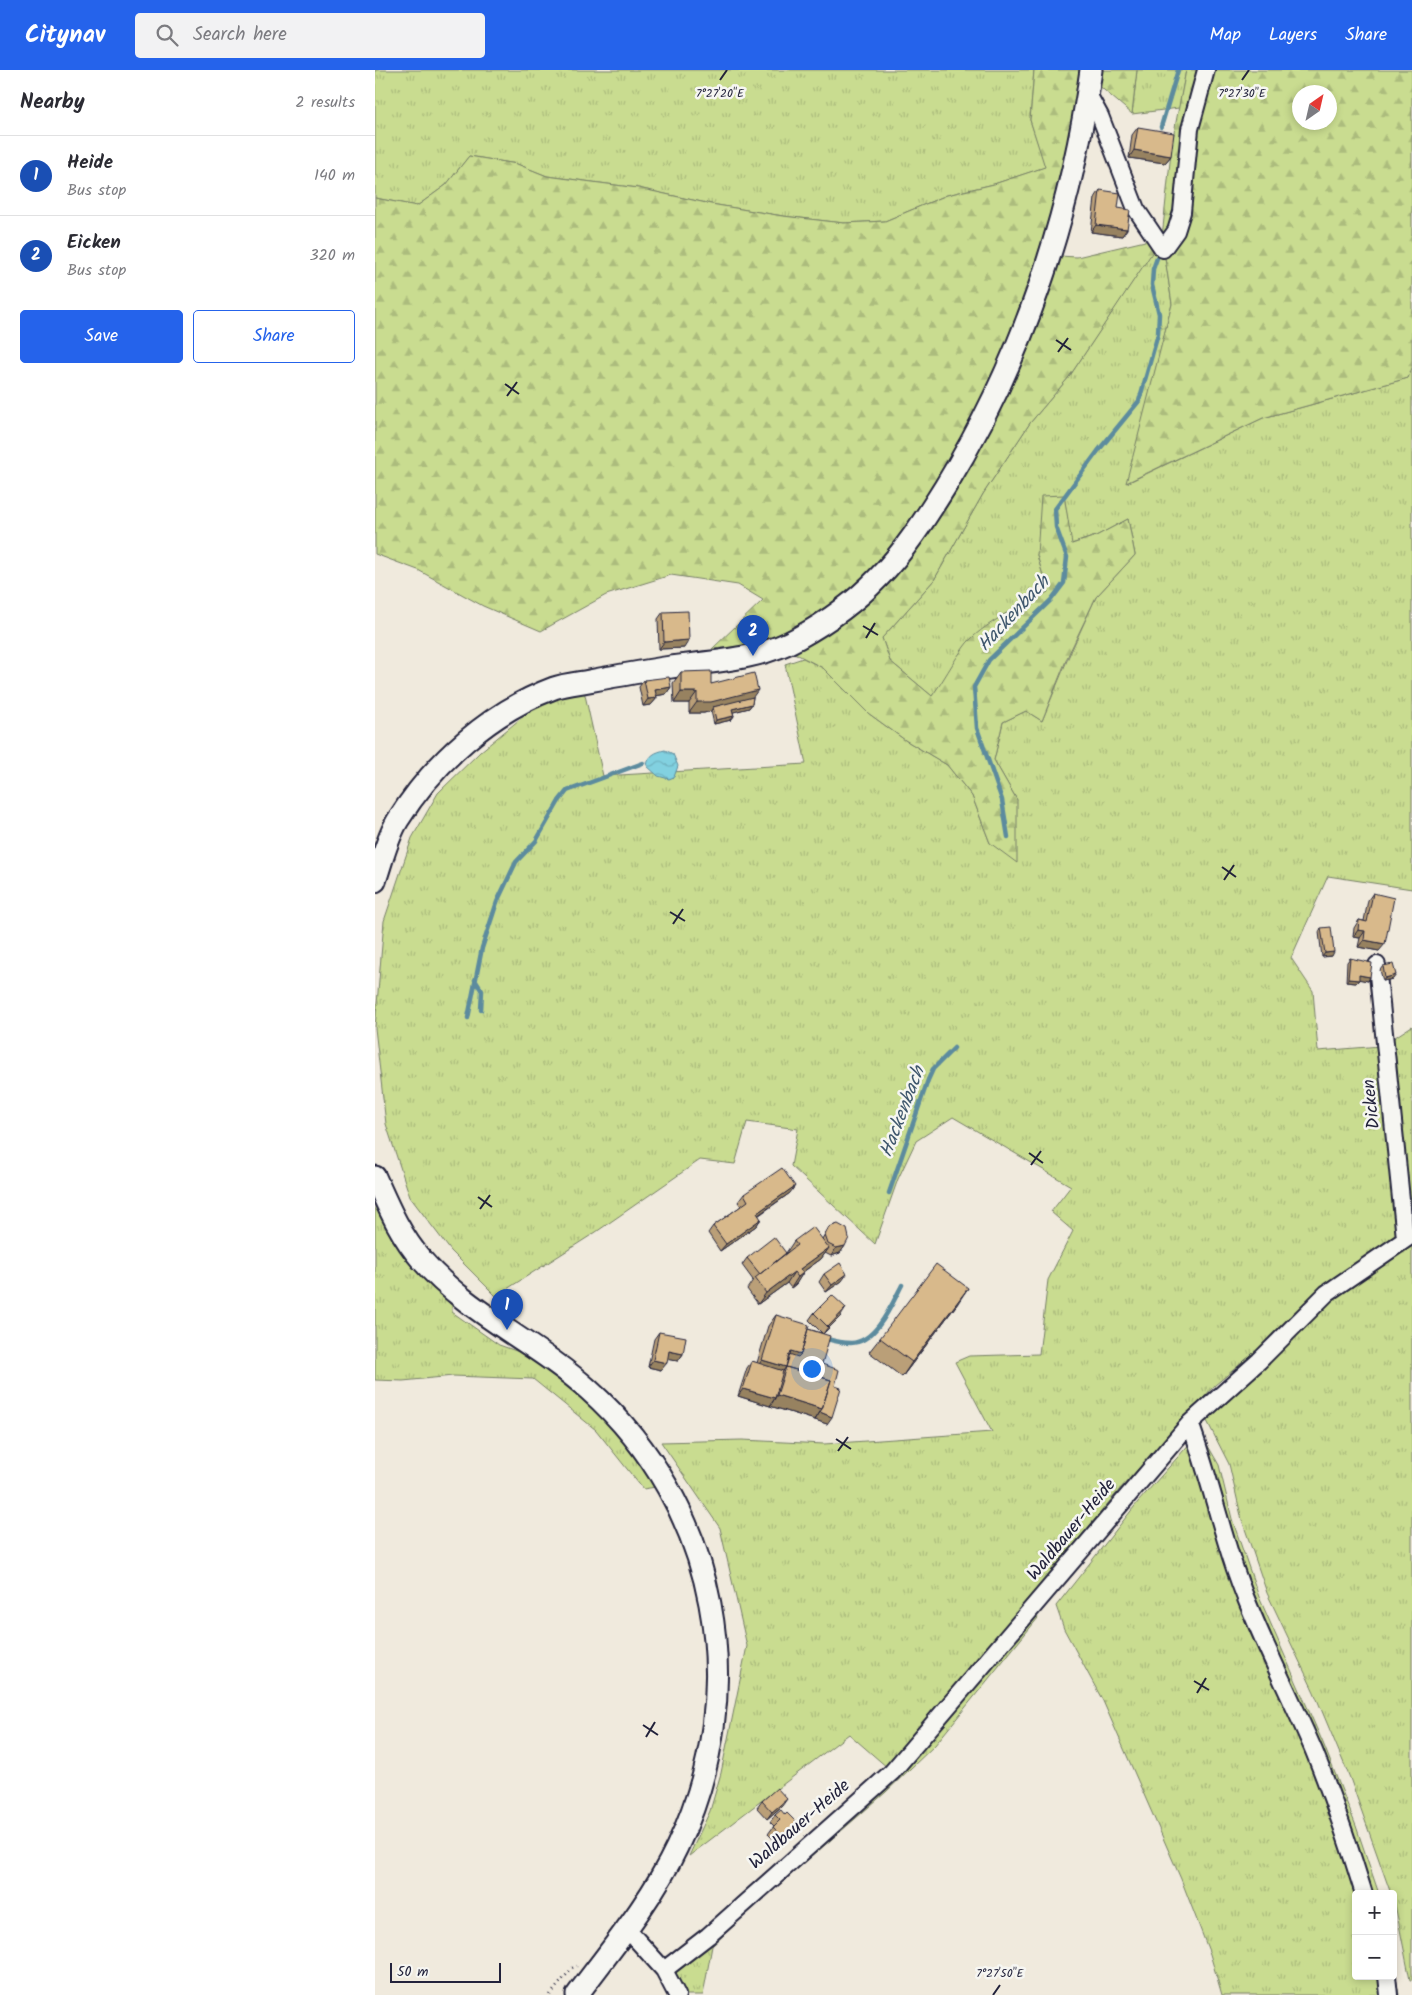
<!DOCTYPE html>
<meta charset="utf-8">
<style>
body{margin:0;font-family:Kalam,sans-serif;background:#f2f2f3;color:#2b2b33}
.controls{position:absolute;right:15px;bottom:15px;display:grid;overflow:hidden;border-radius:5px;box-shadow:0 2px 8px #0003}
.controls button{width:45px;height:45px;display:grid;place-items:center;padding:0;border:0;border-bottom:1px solid #e1e1e2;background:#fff;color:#2b2b33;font:25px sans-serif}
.compass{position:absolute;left:917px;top:15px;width:45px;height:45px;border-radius:50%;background:#fff;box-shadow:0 2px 8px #0003;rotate:34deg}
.scale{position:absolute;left:15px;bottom:12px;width:111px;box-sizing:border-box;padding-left:5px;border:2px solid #22223b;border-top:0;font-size:14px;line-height:18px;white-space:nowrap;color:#22223b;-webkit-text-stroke:4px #f6f6f2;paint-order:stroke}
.you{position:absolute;left:436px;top:1298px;width:18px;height:18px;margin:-12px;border:4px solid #fff;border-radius:50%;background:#1a73e8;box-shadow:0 0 0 8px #1a73e833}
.badge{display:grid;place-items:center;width:32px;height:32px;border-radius:50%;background:#2563eb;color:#fff;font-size:16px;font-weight:700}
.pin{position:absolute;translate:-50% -41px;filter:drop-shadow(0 1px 2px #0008)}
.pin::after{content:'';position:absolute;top:26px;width:18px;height:15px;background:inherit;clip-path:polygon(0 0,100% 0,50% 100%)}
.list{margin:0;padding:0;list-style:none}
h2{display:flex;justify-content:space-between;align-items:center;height:65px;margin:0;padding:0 20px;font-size:21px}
h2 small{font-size:16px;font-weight:400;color:#7c7c81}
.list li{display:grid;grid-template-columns:32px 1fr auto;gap:15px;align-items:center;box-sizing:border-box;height:80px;padding:0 20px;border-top:1px solid #e1e1e2}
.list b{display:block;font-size:19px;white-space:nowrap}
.list p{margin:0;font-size:16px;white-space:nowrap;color:#7c7c81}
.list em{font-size:16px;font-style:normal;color:#7c7c81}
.actions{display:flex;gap:10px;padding:15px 20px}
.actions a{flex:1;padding:11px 0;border:1px solid #2563eb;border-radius:5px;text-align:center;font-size:18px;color:#2563eb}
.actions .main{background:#2563eb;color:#fff}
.icon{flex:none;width:28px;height:28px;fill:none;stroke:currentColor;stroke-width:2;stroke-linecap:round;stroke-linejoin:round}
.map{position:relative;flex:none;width:1037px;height:1925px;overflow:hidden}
header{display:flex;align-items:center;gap:30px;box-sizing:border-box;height:70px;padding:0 25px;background:#2563eb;color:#fff}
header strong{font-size:24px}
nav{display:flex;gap:28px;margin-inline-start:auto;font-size:18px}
.search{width:350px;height:45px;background:#f2f2f3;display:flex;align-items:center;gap:12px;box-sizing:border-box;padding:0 18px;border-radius:5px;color:#7c7c81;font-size:19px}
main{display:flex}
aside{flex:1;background:#fff}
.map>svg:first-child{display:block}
</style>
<header>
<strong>Citynav</strong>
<div class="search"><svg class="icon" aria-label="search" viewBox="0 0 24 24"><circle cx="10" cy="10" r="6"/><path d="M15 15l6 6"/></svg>Search here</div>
<nav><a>Map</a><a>Layers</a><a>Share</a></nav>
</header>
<main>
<aside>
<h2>Nearby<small>2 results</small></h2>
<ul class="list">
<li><span class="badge" style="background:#1a4fb4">1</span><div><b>Heide</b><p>Bus stop</p></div><em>140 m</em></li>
<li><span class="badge" style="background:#1a4fb4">2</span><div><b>Eicken</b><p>Bus stop</p></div><em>320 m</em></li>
</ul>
<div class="actions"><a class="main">Save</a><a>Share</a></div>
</aside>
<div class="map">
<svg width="1037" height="1925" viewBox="0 0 1037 1925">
<defs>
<pattern id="grass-tufts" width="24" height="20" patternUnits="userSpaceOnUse" patternTransform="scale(1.25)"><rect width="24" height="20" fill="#c9dc90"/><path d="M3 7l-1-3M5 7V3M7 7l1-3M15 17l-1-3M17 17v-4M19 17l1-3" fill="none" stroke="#acbc7d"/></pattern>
<pattern id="forest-firs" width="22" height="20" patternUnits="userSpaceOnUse" patternTransform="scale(1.25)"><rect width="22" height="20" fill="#c9dc90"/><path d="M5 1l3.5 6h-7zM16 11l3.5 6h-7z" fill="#acbc7d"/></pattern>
<pattern id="water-waves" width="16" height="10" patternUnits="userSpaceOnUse" patternTransform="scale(1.25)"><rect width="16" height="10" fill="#82d1e0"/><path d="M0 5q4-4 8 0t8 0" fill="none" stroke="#70b3c1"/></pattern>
</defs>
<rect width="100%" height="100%" fill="#f0eadd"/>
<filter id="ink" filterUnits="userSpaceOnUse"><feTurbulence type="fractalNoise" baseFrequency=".02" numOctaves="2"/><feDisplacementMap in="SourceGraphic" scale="10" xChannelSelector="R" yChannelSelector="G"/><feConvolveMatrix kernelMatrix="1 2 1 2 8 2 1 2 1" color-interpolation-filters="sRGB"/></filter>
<g filter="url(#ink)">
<path fill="url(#grass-tufts)" stroke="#767f66" d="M 0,0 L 659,0 L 655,50 L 671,97 L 619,114 L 572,125 L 510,151 L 469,153 L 408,146 L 336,134 L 263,118 L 172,106 L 142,94 L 94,86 L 71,115 L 42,136 L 0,128 Z
M 762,0 L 811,0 L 804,38 L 757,44 Z
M 787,167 L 797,234 L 752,413 L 888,348 L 1033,308 L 1037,298 L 1037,819 L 953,806 L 916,888 L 938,921 L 943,981 L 1006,976 L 1025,1158 L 1020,1167 L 840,1315 L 745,1419 L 513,1698 L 474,1664 L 314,1786 L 335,1741 L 346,1703 L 372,1576 L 345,1458 L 286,1372 L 367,1370 L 449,1374 L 617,1362 L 580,1292 L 594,1286 L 664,1284 L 673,1210 L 698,1161 L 676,1142 L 696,1116 L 578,1047 L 541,1071 L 523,1109 L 500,1174 L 416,1096 L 423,1059 L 372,1052 L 360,1094 L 325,1090 L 221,1162 L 121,1226 L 76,1181 L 35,1127 L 11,1054 L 0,958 L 9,851 L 37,768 L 63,723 L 105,682 L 156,640 L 208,616 L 228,706 L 431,694 L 410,594 L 428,588 L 448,598 L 493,643 L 530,670 L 572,695 L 597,726 L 615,773 L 642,730 L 619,690 L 628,652 L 651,641 L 667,651 L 693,588 L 721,527 L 760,485 L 753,449 L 721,466 L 696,474 L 689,425 L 662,485 L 673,522 L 626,546 L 557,626 L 515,591 L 507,568 L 559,510 L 608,424 L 655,353 L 694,307 Z
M 1037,956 L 1037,1157 L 1014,971 Z
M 0,1135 C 19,1175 45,1205 77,1236 L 77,1242 L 124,1275 L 150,1284 L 197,1317 L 255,1377 L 281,1417 L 268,1419 L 221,1360 L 158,1309 L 78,1306 L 28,1311 L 0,1310 Z
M 1037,1170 L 1037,1910 L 1035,1910 L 1018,1824 L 1016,1824 L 975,1708 L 939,1622 L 892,1523 L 867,1450 L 854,1394 L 831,1349 L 952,1230 Z
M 825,1362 L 844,1395 L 857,1449 L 884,1527 L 948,1673 L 981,1756 L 1004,1824 L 981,1824 L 981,1906 L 1018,1906 L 1018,1891 L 1024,1925 L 847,1925 L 835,1884 L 806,1809 L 728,1631 L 689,1559 L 681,1536 L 763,1432 Z
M 660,1543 L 663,1548 L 560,1675 L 511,1722 L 381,1835 L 337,1876 L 328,1925 L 306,1925 L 298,1903 L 424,1788 Z"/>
<path fill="url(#forest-firs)" stroke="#767f66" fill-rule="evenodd" d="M 659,0 L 706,0 L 684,117 L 684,186 L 702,187 L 787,167 L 797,73 L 811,0 L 1037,0 L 1037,298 L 1033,308 L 888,348 L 751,413 L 797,234 L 787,168 L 694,307 L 655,353 L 608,424 L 559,510 L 507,568 L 515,591 L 557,626 C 569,610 577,593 589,577 C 604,555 650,534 673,522 L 662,485 L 666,426 L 689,425 L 697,474 L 721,466 L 753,449 L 760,485 L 721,527 L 692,588 L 667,651 L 651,641 L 628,652 L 619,690 L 642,730 L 642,793 L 615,773 L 597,726 L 572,695 L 530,670 L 493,643 L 448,598 L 400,573 L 337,579 L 388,530 L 363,515 L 296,505 L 231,525 L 166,561 L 108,536 L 43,500 L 0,484 L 0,128 L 42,136 L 71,115 L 94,86 L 142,94 L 172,106 L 263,118 L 336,134 L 408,146 L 469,153 L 510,151 L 572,125 L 619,114 L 670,97 L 655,50 ZM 924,22 L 954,22 L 954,52 L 924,52 Z
M 724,0 L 762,0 L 757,44 L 722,14 Z"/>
<path fill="url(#water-waves)" stroke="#5c8b9e" d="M 290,680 L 298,684 L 303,696 L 299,707 L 294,709 L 283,706 L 272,696 C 273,685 281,682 290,680 Z"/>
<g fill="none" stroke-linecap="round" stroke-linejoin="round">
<path stroke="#5c8b9e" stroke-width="4.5" d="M 786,57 L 803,0
M 633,767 L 627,730 L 602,658 L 599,617 L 614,590 L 676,530 L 689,513 L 692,487 L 681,457 L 680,439 L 723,381 L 764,331 L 783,264 L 784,244 L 777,215 L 778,199 L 782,188
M 100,910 L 107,921 L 106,940
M 93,948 L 107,878 L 122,832 L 141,792 L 161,771 L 184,731 L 192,721 L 268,693
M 514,1123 L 553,1010 L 558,999 L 579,978
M 452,1269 C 459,1271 468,1273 476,1273 C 501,1273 517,1234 527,1215"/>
<defs>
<path id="minor" d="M 713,24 L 725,46 L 761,139 L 788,179 L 801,161 L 807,142 L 815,59 L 831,0
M 1002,895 L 1030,1168
M 815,1353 C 837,1413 849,1477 874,1536 C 894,1585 918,1632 939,1681 C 958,1728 974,1775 989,1824
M 251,1858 L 289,1900 L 302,1925
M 289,1900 L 333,1866 L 517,1702 L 815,1353 L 884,1291 L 952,1223 L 1037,1165
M 1012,1906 L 1014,1925"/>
<path id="major" d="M 0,811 C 7,791 12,768 23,750 C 59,692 115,642 179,618 C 190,614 203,613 214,611 C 241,606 269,601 296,597 C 339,591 384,590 423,568 C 452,552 480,532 503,508 C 529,482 550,449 570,417 C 647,292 696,146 716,0
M 0,1107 C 13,1136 25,1165 46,1189 C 93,1244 161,1272 214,1320 C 344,1436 377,1621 302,1777 C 277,1830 237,1878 202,1925"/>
</defs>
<use href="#minor" stroke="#22223b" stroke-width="20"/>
<use href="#major" stroke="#22223b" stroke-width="25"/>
<path stroke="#22223b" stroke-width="2.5" stroke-dasharray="1 4" stroke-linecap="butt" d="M 175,1925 L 197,1898 L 202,1896"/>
<use href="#minor" stroke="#f6f6f2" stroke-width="16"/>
<use href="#major" stroke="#f6f6f2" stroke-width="21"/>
</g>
<path fill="#ba9f78" stroke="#22223b" d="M 763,57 L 796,86 L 790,93 L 754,88 L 757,65 Z
M 725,120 L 743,138 L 752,159 L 747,166 L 716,162 L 720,128 Z
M 288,542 L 309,578 L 284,579 L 283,549 Z
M 306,602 L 336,614 L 378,627 L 377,634 L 374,638 L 358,642 L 359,646 L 356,650 L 339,654 L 336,641 L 329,643 L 314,643 L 314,633 L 299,633 L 298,613 Z
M 269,610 L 296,617 L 291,624 L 281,626 L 282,628 L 276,635 L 268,636 L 264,617 Z
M 998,823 L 1004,881 L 983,877 L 985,868 L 978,867 L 979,858 L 984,850 L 989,851 L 993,830 Z
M 946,858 L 957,886 L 947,887 L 944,862 Z
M 975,888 L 995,907 L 993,911 L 984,909 L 981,913 L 971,912 L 972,892 Z
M 1008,896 L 1018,909 L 1008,911 L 1005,900 Z
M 415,1123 L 383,1146 L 386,1149 L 381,1156 L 345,1181 L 333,1163 L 338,1156 L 366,1136 L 363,1132 L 369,1124 Z
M 454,1157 L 470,1176 L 465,1183 L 456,1186 L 450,1183 L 446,1189 L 428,1202 L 421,1214 L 416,1218 L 412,1213 L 383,1234 L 372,1219 L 378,1210 L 367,1195 L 372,1188 L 411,1183 L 419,1171 L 447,1169 Z
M 449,1204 L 467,1211 L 451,1222 L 444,1212 Z
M 583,1233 L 527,1307 L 494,1282 L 505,1268 Z
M 439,1243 L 466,1246 L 448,1264 L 447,1294 L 460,1316 L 452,1354 L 440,1350 L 363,1326 L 372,1298 L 377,1291 L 382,1293 L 393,1256 L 401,1245 L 433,1259 L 447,1263 L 434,1250 Z
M 284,1262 L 308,1284 L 303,1291 L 292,1289 L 286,1300 L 273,1297 L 279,1269 Z
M 387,1731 L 407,1736 L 392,1749 L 382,1738 Z
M 400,1745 L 410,1745 L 424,1755 L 419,1762 L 405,1776 L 393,1764 L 399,1756 L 395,1752 Z"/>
<path fill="#978261" stroke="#22223b" d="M 759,80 L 796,86 L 790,93 L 754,88 Z
M 721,155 L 752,159 L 747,166 L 716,162 Z
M 314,570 L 309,578 L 284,579 L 289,572 Z
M 296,617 L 291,624 L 275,627 L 280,620 Z
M 383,620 L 375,631 L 338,637 L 336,641 L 329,643 L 314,643 L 322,632 Z
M 306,622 L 322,622 L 314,633 L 299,633 Z
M 282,628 L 276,635 L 268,636 L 273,629 Z
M 377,634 L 374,638 L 355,643 L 357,639 Z
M 359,646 L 356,650 L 339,654 L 341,650 Z
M 983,860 L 990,861 L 985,868 L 978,867 Z
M 989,870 L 1010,874 L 1004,881 L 983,877 Z
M 959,882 L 957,886 L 947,887 L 950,883 Z
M 984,905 L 995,907 L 993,911 L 982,909 Z
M 1021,905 L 1018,909 L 1008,911 L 1010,908 Z
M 973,909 L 984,910 L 981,913 L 971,912 Z
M 420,1116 L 415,1123 L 376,1150 L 382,1143 Z
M 386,1149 L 381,1156 L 345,1181 L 351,1174 Z
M 470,1176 L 465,1183 L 456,1186 L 461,1178 Z
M 454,1178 L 446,1189 L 422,1206 L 425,1199 Z
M 419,1202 L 412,1213 L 383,1234 L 391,1223 Z
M 428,1203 L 421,1214 L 416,1218 L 423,1207 Z
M 472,1204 L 467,1211 L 451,1222 L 457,1215 Z
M 593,1218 L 583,1233 L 527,1307 L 537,1292 Z
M 471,1238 L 466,1246 L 448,1264 L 453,1257 Z
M 294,1281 L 308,1284 L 303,1291 L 289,1289 Z
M 416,1281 L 426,1284 L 418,1294 L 413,1284 Z
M 278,1290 L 292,1293 L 286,1300 L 273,1297 Z
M 387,1290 L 411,1297 L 403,1308 L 379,1301 Z
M 368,1319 L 400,1328 L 395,1336 L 363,1326 Z
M 402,1325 L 447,1339 L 440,1350 L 395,1336 Z
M 445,1342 L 457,1347 L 452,1354 L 440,1350 Z
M 412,1729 L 407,1736 L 392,1749 L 397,1742 Z
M 424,1755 L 419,1762 L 405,1776 L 410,1769 Z"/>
<path fill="#d8b98b" stroke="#22223b" d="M 763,57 L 799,63 L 796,86 L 759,80 Z
M 725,120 L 745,123 L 743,138 L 755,140 L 752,159 L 721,155 Z
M 313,541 L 314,570 L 289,572 L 288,542 Z
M 336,601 L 336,614 L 379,603 L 383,620 L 336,632 L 322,632 L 322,622 L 306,622 L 306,602 Z
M 294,607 L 296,617 L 280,620 L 282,628 L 273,629 L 269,610 Z
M 378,627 L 377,634 L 357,639 L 359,646 L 341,650 L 338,637 Z
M 998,823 L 1019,828 L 1010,874 L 989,870 L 990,861 L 983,860 L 984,850 L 992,852 Z
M 956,857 L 959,882 L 950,883 L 946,858 Z
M 975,888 L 997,893 L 995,907 L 984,905 L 984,910 L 973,909 Z
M 1018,894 L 1021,905 L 1010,908 L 1008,896 Z
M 407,1098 L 420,1116 L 382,1143 L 386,1149 L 351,1174 L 338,1156 L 373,1131 L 369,1124 Z
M 463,1154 L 472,1159 L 474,1168 L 470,1176 L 461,1178 L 453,1174 L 450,1165 L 454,1157 Z
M 438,1157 L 454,1178 L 425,1199 L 428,1203 L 423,1207 L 419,1202 L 391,1223 L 380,1208 L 422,1175 L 419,1171 Z
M 399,1167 L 411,1183 L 385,1204 L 372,1188 Z
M 465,1193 L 472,1204 L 457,1215 L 449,1204 Z
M 561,1194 L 593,1218 L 537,1292 L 505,1268 Z
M 457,1225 L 471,1238 L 453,1257 L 439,1243 Z
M 401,1245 L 434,1255 L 426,1284 L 416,1281 L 411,1297 L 387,1290 Z
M 433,1259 L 455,1266 L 447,1294 L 464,1300 L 460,1316 L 466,1318 L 457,1347 L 445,1342 L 447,1339 L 456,1310 L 411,1297 L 414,1284 L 423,1287 L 426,1284 Z
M 284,1262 L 311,1267 L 308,1284 L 294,1281 L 292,1293 L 278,1290 Z
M 377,1291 L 408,1301 L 400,1328 L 368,1319 Z
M 411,1297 L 456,1310 L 447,1339 L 402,1325 Z
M 402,1718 L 412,1729 L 397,1742 L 387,1731 Z
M 406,1740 L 410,1745 L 412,1743 L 424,1755 L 410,1769 L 398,1757 L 405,1750 L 400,1745 Z"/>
</g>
<path fill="none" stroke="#22223b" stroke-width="2" d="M 345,10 L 352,0M 867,10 L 874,0M 681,270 L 696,280M 683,282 L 693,268M 130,314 L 144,324M 132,326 L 142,312M 488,556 L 503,565M 491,568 L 500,553M 847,797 L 861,807M 849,810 L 859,795M 295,842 L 310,851M 298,854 L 308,839M 654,1083 L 668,1093M 656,1095 L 666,1081M 103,1127 L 117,1137M 105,1139 L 115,1125M 461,1369 L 476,1379M 463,1381 L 473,1367M 819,1611 L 834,1620M 822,1623 L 831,1608M 268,1655 L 283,1665M 271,1667 L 280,1652M 618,1925 L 625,1915"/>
<g text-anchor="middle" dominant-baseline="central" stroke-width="5" stroke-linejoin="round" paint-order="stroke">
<g font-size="18" fill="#22223b" stroke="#f6f6f2">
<text transform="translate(997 1034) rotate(-96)">Dicken</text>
<text transform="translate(697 1460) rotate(-50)">Waldbauer-Heide</text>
<text transform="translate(425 1755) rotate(-41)">Waldbauer-Heide</text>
</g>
<g font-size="19" font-style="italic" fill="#3f576d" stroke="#f6f6f2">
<text transform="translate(639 544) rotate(-47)">Hackenbach</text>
<text transform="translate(528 1042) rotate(-69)">Hackenbach</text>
</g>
</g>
<g font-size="12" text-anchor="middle" fill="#22223b" stroke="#f6f6f2" stroke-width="5" stroke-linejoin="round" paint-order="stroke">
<text x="345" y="27">7°27'20"E</text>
<text x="867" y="27">7°27'30"E</text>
<text x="625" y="1907">7°27'50"E</text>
</g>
</svg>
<div class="controls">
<button>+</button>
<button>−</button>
</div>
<svg class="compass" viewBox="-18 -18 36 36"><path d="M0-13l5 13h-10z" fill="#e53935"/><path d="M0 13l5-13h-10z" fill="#7c7c81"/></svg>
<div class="scale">50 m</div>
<div class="you"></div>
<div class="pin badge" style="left:132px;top:1260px;background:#1a4fb4">1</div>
<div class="pin badge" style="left:378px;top:586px;background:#1a4fb4">2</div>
</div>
</main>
